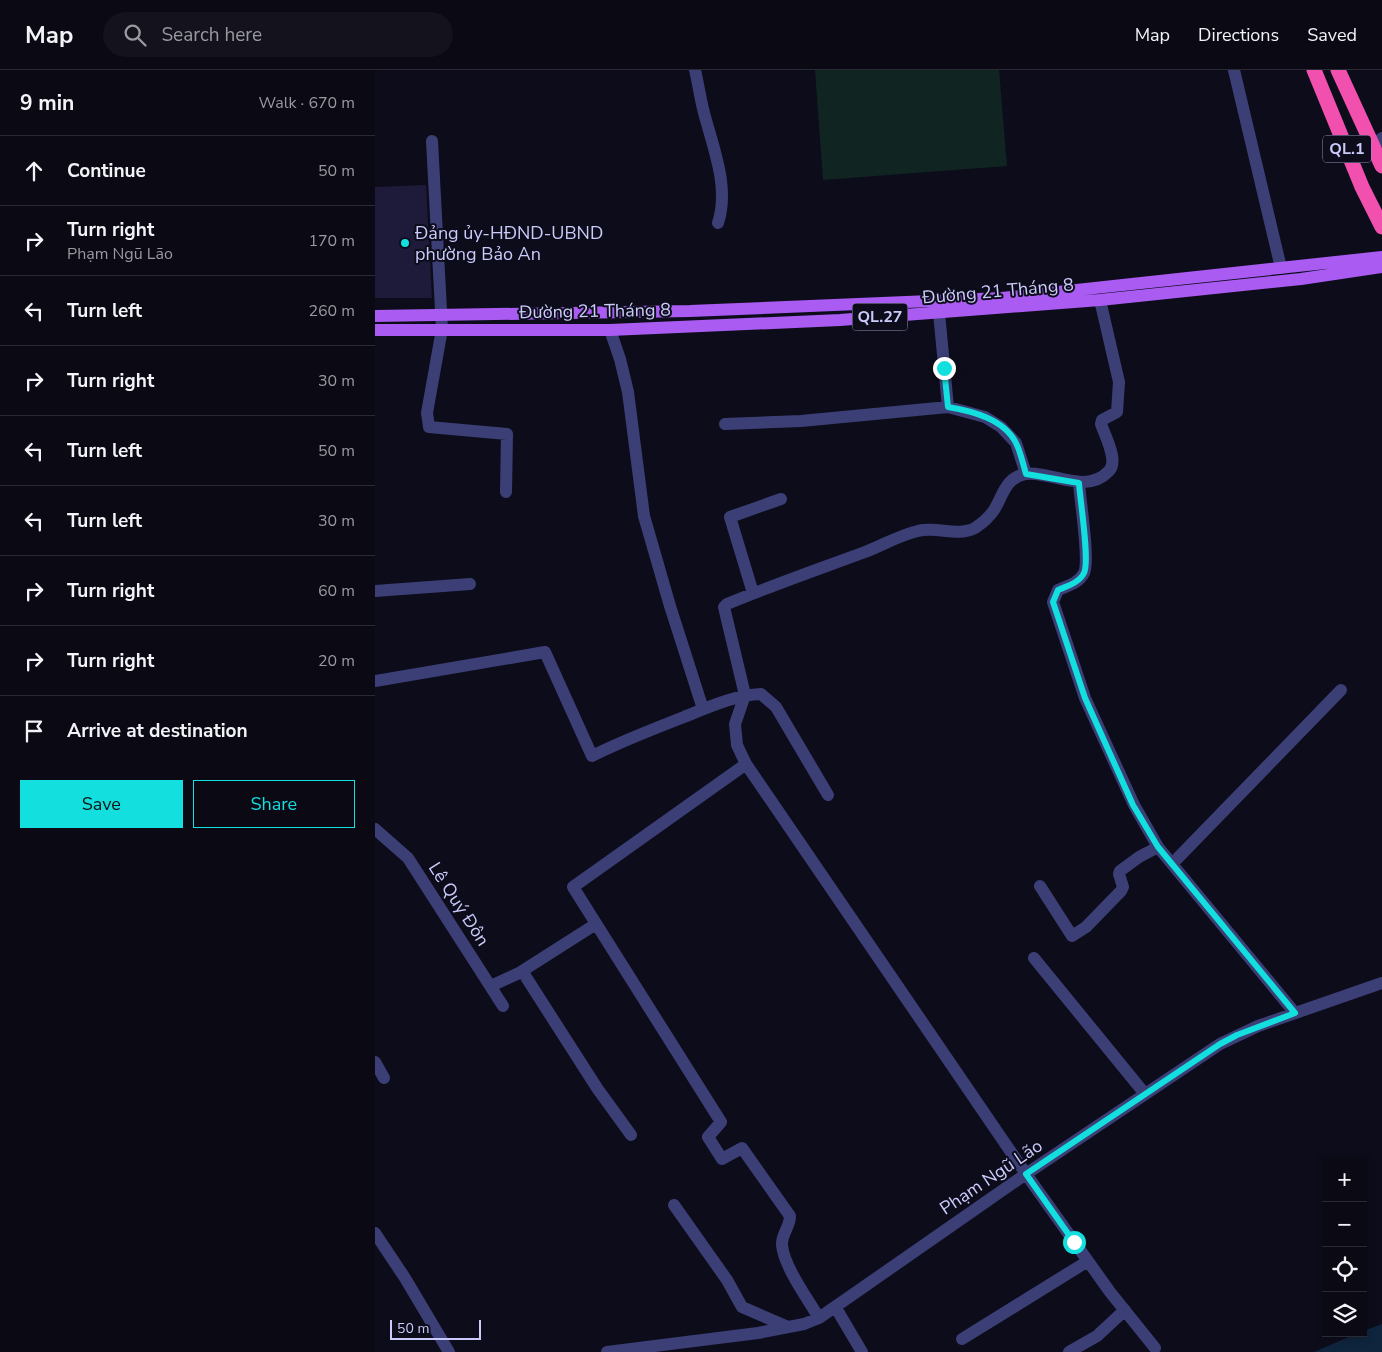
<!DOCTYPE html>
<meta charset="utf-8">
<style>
body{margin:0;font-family:"Nunito Sans",sans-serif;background:#13121d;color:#f1f3f6}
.controls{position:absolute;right:15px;bottom:15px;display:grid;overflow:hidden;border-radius:0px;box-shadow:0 2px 8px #0003}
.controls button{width:45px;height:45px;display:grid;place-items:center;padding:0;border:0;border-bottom:1px solid #2a2a34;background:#0a0914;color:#f1f3f6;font:25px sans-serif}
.scale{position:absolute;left:15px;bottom:12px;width:91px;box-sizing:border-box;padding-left:5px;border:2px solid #cbcbfb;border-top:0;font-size:14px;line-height:18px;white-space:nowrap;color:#cbcbfb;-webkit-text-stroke:4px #0d0c1b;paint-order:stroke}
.stop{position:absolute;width:15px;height:15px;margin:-11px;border:4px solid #12dfde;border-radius:50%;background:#fff}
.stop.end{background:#12dfde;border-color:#fff;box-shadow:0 1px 5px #0008}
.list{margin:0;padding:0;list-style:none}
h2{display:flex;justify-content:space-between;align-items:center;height:65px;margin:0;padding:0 20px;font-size:21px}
h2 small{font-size:16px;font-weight:400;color:#999aa0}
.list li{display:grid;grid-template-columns:32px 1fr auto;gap:15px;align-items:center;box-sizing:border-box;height:70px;padding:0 20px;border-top:1px solid #2a2a34}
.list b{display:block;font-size:19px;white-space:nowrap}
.list p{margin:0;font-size:16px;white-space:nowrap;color:#999aa0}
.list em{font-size:16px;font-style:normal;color:#999aa0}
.actions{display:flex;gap:10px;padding:15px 20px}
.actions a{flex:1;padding:11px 0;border:1px solid #12dfde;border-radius:0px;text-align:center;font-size:18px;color:#12dfde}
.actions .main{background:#12dfde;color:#111}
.icon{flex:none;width:28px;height:28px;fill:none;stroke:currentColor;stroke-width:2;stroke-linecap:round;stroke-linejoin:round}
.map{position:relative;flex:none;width:1007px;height:1282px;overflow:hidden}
header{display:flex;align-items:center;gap:30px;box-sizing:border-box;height:70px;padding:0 25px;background:#0a0914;border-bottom:1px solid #2a2a34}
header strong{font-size:24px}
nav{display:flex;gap:28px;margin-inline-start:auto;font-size:18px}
.search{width:350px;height:45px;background:#13121d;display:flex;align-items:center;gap:12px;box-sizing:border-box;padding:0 18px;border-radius:28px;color:#999aa0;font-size:19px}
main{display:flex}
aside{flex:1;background:#0a0914}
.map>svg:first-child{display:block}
</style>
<header>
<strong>Map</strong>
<div class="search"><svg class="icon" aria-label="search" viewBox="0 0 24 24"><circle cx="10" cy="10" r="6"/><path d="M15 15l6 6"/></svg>Search here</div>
<nav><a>Map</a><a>Directions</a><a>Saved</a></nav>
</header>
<main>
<aside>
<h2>9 min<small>Walk · 670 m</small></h2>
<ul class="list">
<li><svg class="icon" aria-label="ahead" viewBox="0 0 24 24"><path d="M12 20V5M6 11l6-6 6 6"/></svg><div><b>Continue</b></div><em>50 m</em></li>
<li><svg class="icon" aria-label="right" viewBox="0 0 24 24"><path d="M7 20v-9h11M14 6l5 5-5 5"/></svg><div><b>Turn right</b><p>Phạm Ngũ Lão</p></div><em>170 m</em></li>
<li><svg class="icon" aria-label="left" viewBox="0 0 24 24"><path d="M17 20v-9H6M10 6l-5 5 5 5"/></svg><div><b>Turn left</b></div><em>260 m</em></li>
<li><svg class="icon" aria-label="right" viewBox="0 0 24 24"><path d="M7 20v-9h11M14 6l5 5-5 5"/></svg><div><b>Turn right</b></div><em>30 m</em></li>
<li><svg class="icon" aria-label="left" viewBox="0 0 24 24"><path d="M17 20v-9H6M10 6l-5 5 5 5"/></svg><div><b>Turn left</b></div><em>50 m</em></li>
<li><svg class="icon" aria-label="left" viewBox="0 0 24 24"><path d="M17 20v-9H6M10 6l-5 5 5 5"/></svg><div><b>Turn left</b></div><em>30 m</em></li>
<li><svg class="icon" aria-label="right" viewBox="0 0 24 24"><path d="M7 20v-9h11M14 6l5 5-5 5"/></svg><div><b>Turn right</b></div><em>60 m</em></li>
<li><svg class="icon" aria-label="right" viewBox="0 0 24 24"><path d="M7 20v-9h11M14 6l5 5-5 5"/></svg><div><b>Turn right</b></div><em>20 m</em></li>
<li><svg class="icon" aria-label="arrive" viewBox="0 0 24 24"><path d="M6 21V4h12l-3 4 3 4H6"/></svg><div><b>Arrive at destination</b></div></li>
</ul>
<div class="actions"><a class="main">Save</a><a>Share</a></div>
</aside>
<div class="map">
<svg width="1007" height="1282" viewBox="0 0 1007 1282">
<rect width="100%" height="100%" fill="#0d0c1b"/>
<path fill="#102422" d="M 440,0 L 624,0 L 632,96 L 448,110 Z"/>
<path fill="#0f253d" d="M 1007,1254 L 1007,1282 L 939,1282 L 983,1263 L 988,1263 L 988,1261 Z"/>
<path fill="#1d1a3a" d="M 51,115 L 57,228 L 0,228 L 0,117 Z"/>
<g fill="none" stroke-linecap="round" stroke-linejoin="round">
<path stroke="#3b3f76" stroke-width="12" d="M 320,0 C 324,17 326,34 331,50 C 340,83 354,119 343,153
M 859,0 L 906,198
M 57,71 L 67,259 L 52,343 L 54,357 L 132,364 L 131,422
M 998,76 L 1007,68
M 725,230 L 744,312 L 742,342 L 727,350 L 726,354 C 730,366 744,391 734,401 C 710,426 676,400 650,404 C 630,408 628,426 619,440 C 615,446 606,454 600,458 C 584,467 561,456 543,461 C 525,465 508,475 490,482 C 444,499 398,515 352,534 L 349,537 L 370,625 L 360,654 L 362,675 L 371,694 L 651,1104 L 735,1222 L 780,1278
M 564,243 L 573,337
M 235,260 L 245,289 L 253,322 L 269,446 L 295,536 L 328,639
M 350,354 L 426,351 L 573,337 L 610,347 L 626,357 L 641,373 L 651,404
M 704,413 C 705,430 715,491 709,503 C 704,513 692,516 683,520 L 678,532 L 710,628 L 759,735 L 783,777 L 920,943
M 0,521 L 95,514
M 378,523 L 355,447 L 406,429
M 0,611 L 170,582 L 217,686 C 247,671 278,659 309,647 C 334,637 360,625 386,624 L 401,637 L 453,725
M 371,694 L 198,817 L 346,1052 L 333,1067 L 347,1089 L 367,1078 L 415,1146 C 415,1157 406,1165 407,1175 C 409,1197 433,1229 444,1248
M 0,759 L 33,788 L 128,936
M 797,794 L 966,620
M 665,816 L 697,866 L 711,857 L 746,821 L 748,817 L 744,804 L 745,801 L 764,787 L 783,777
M 659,888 L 770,1024
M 144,903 L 221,854
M 116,916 L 144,903 L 149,904 L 222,1018 L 256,1065
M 0,992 L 9,1008
M 299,1135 L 352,1210 L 367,1237 L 413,1257
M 0,1163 L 30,1208 L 74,1282
M 461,1238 L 487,1282
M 587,1269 L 713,1191
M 232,1282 L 383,1263 L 429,1254 L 444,1248 L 651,1104 L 845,974 L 883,956 L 1007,913
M 694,1282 L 722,1266 L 750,1240"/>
<path stroke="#a95bf2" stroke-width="12" d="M 0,246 L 315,241 L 627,228 L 1007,187
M 0,260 L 235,260 L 465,250 L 725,230 L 926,209 L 1007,197"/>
<path stroke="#f150ae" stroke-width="15" d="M 939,0 L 987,117 L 1007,157
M 963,0 L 1007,96"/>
</g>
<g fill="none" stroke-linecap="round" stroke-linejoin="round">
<path stroke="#12dfde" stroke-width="6" d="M 569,298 L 573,337 C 597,341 629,349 641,373 C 646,383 648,394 651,404 L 704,413 C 705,430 715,491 709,503 C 704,513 692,516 683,520 L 678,532 L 710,628 L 758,735 L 783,777 L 920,943 L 862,965 L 845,974 L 651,1104 L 699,1172"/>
</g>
<circle fill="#12dfde" stroke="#0d0c1b" stroke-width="2" cx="30" cy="173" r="5"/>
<g text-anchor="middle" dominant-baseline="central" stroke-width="4" stroke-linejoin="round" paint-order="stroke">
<g fill="#0d0c1b" stroke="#9292b8" stroke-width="1">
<rect x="948" y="65.5" width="48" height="27" rx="4"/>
<rect x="477.5" y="233.5" width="55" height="27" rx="4"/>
</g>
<g font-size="16" font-weight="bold" fill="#cbcbfb">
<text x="972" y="79">QL.1</text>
<text x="505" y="247">QL.27</text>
</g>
<g font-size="18" fill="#cbcbfb" stroke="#0d0c1b" text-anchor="start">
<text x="40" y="163">Đảng ủy-HĐND-UBND<tspan x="40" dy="21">phường Bảo An</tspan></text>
</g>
<g font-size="18" fill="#cbcbfb" stroke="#0d0c1b">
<text transform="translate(623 221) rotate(-5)">Đường 21 Tháng 8</text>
<text transform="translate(220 241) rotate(-1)">Đường 21 Tháng 8</text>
<text transform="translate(84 834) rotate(57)">Lê Quý Đôn</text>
<text transform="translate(616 1107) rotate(-34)">Phạm Ngũ Lão</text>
</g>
</g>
</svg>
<div class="controls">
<button>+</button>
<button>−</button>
<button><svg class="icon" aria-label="locate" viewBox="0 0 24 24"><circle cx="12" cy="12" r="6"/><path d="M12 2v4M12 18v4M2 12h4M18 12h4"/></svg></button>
<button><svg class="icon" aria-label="layers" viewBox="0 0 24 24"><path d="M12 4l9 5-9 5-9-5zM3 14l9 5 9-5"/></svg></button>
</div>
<div class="scale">50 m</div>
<div class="stop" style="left:699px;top:1172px"></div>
<div class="stop end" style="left:569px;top:298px"></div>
</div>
</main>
